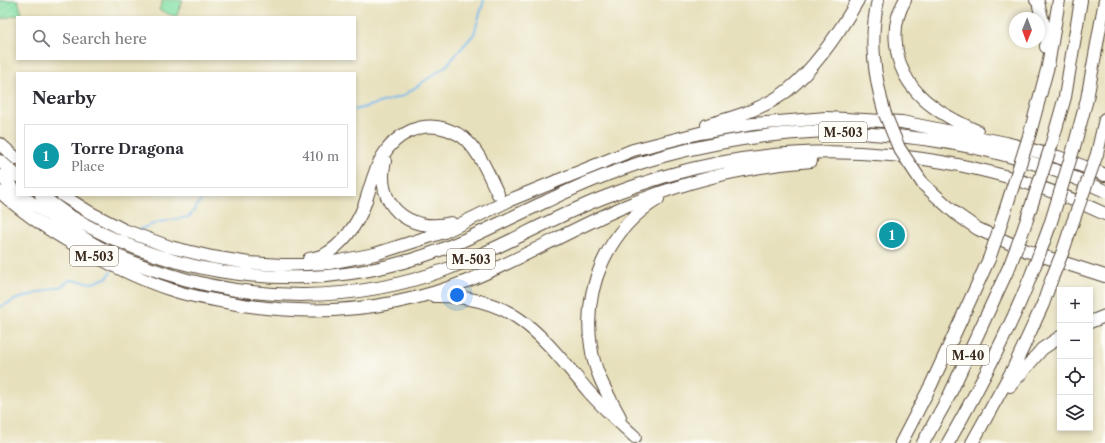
<!DOCTYPE html>
<meta charset="utf-8">
<style>
body{margin:0;font-family:"Libre Caslon Text",serif;background:#f2f2f3;color:#2b2b33}
.controls{position:absolute;right:12px;bottom:12px;display:grid;overflow:hidden;border-radius:0px;box-shadow:0 2px 6px #0003}
.controls button{width:36px;height:36px;display:grid;place-items:center;padding:0;border:0;border-bottom:1px solid #e1e1e2;background:#fff;color:#2b2b33;font:20px sans-serif}
.compass{position:absolute;left:1009px;top:12px;width:36px;height:36px;border-radius:50%;background:#fff;box-shadow:0 2px 6px #0003;rotate:181deg}
.you{position:absolute;left:457px;top:295px;width:14px;height:14px;margin:-10px;border:3px solid #fff;border-radius:50%;background:#1a73e8;box-shadow:0 0 0 6px #1a73e833}
.badge{display:grid;place-items:center;width:26px;height:26px;border-radius:50%;background:#db2777;color:#fff;font-size:13px;font-weight:700}
.pin{position:absolute;translate:-50% -50%;border:2px solid #fff;box-shadow:0 1px 4px #0006}
.list{margin:0;padding:0;list-style:none}
h2{display:flex;justify-content:space-between;align-items:center;height:52px;margin:0;padding:0 16px;font-size:17px}
h2 small{font-size:13px;font-weight:400;color:#7c7c81}
.list li{display:grid;grid-template-columns:26px 1fr auto;gap:12px;align-items:center;box-sizing:border-box;height:64px;margin:0 8px 8px;padding:0 8px;border:1px solid #e1e1e2;border-radius:0px}
.list b{display:block;font-size:15px;white-space:nowrap}
.list p{margin:0;font-size:13px;white-space:nowrap;color:#7c7c81}
.list em{font-size:13px;font-style:normal;color:#7c7c81}
.icon{flex:none;width:22px;height:22px;fill:none;stroke:currentColor;stroke-width:2;stroke-linecap:round;stroke-linejoin:round}
.map{position:relative;flex:none;width:1105px;height:443px;overflow:hidden}
.search{position:absolute;background:#fff;box-shadow:0 2px 6px #0003;left:16px;top:16px;width:340px;height:44px;display:flex;align-items:center;gap:10px;box-sizing:border-box;padding:0 14px;border-radius:0px;color:#7c7c81;font-size:15px}
.panel{position:absolute;background:#fff;box-shadow:0 2px 6px #0003;left:16px;top:72px;width:340px;height:124px;border-radius:0px}
.map>svg:first-child{display:block}
</style>
<div class="map">
<svg width="1105" height="443" viewBox="0 0 1105 443">
<defs>
<pattern id="grass-dots" width="8" height="8" patternUnits="userSpaceOnUse"><rect width="8" height="8" fill="#87e1a7"/><path d="M2 2h.1M6 6h.1" fill="none" stroke="#75c18f" stroke-width="1.8" stroke-linecap="round"/></pattern>
</defs>
<rect width="100%" height="100%" fill="#fdfcf7"/>
<filter id="ink" filterUnits="userSpaceOnUse"><feTurbulence type="fractalNoise" baseFrequency=".025" numOctaves="2"/><feDisplacementMap in="SourceGraphic" scale="8" xChannelSelector="R" yChannelSelector="G"/><feConvolveMatrix kernelMatrix="1 2 1 2 8 2 1 2 1" color-interpolation-filters="sRGB"/></filter>
<filter id="wash" filterUnits="userSpaceOnUse"><feTurbulence type="fractalNoise" baseFrequency=".012" numOctaves="4" result="noise"/><feDisplacementMap in="SourceGraphic" scale="16" xChannelSelector="R" yChannelSelector="G"/><feGaussianBlur stdDeviation="0.9" result="paint"/><feColorMatrix in="noise" values="0 0 0 0 0 0 0 0 0 0 0 0 0 0 0 0 0 1.4 0 .05"/><feComposite in="paint" operator="in"/></filter>
<g filter="url(#wash)">
<rect width="100%" height="100%" fill="#e7e0bc"/>
<path fill="url(#grass-dots)" stroke="#618662" d="M 0,0 L 18,0 L 22,14 L 0,19 Z"/>
<path fill="#87e1a7" stroke="#618662" d="M 163,0 L 183,0 L 176,17 L 159,10 Z"/>
<g fill="none" stroke-linecap="round" stroke-linejoin="round">
<path stroke="#79baee" stroke-width="2" d="M 355,110 L 403,96 L 446,66 L 474,34 L 484,0
M 138,230 L 159,222 L 189,217 L 205,195
M 0,307 L 17,299 L 62,286 L 70,280 L 93,283 L 108,277 L 111,271"/>
</g>
</g>
<g filter="url(#ink)">
<g fill="none" stroke-linecap="round" stroke-linejoin="round">
<defs>
<path id="highway" d="M 878,0 C 869,39 874,76 885,114
M 905,0 C 897,14 894,28 896,44 C 900,91 938,114 977,131
M 1036,0 L 1038,2 L 1047,38 L 1046,47
M 707,125 C 735,117 766,108 788,90 C 816,67 840,31 858,0
M 1030,133 L 1048,66 L 1059,0
M 0,144 L 17,159
M 1051,146 L 1065,97 L 1081,0
M 1074,147 L 1087,99 L 1105,0
M 1097,154 L 1105,119
M 0,161 L 17,176
M 385,161 C 374,204 409,234 451,223
M 0,176 L 17,192
M 923,184 L 955,213 L 978,229 L 1027,251 L 1105,276
M 0,192 C 27,216 57,236 90,253 C 115,267 141,280 169,289 C 185,295 203,298 220,301 C 306,318 390,313 472,279 C 523,258 570,230 621,208 C 681,182 746,166 811,161
M 21,195 C 46,213 71,231 97,246 C 117,257 139,265 161,272 C 254,303 355,303 447,269 C 494,251 537,226 583,206 C 610,194 640,184 669,175 C 811,134 972,150 1105,214
M 41,195 C 50,202 59,209 68,215 C 181,282 317,297 440,250 C 477,236 511,217 547,201 C 586,182 626,166 667,155 C 719,141 774,133 828,131 C 842,131 858,133 872,134 C 953,139 1032,157 1105,191
M 62,195 L 89,212 L 124,230 L 170,247 L 212,257 L 249,263 L 282,265 L 329,263 L 375,254 L 444,232 L 510,200 L 633,150 L 700,133 L 753,124 L 826,118 L 902,122 L 1006,143 L 1058,157 L 1096,171 L 1105,175
M 999,230 L 1005,211
M 1021,236 L 1027,219
M 1043,244 L 1050,225
M 1063,251 L 1069,233
M 309,259 C 314,258 319,257 324,255 C 342,245 357,225 364,206 C 370,190 373,172 382,157 C 395,134 421,121 446,129 C 454,132 462,135 467,141 C 481,155 489,176 498,194
M 434,296 C 516,295 541,336 589,392 C 603,408 619,422 635,437
M 1090,322 L 1105,316
M 1010,386 L 1042,349 L 1060,337
M 620,417 C 608,395 594,372 591,346 C 582,289 608,229 658,199
M 901,443 L 931,385 L 989,259
M 923,443 L 949,396 L 1010,265
M 948,443 C 979,388 1009,332 1032,273
M 972,443 L 1013,369 L 1043,304 L 1052,278"/>
</defs>
<use href="#highway" stroke="#554536" stroke-width="14"/>
<use href="#highway" stroke="#fff" stroke-width="12"/>
<defs>
<path id="highway-bridge" d="M 885,114 L 899,148 L 923,184
M 1005,211 L 1030,133
M 1027,219 L 1051,146
M 1050,225 L 1074,147
M 1069,233 L 1097,154
M 989,259 L 999,230
M 1010,265 L 1021,236
M 1032,273 L 1043,244
M 1052,278 L 1063,251"/>
</defs>
<use href="#highway-bridge" stroke="#554536" stroke-width="14" stroke-linecap="butt"/>
<use href="#highway-bridge" stroke="#fff" stroke-width="12"/>
</g>
</g>
<g text-anchor="middle" dominant-baseline="central" stroke-width="3" stroke-linejoin="round" paint-order="stroke">
<g fill="#fdfcf7" stroke="#75695f" stroke-width="1">
<rect x="819" y="122" width="48" height="20" rx="3"/>
<rect x="70" y="246" width="48" height="20" rx="3"/>
<rect x="447" y="249" width="48" height="20" rx="3"/>
<rect x="947" y="345" width="42" height="20" rx="3"/>
</g>
<g font-size="12" font-weight="bold" fill="#3b2a1e">
<text x="843" y="132">M-503</text>
<text x="94" y="256">M-503</text>
<text x="471" y="259">M-503</text>
<text x="968" y="355">M-40</text>
</g>
</g>
</svg>
<div class="controls">
<button>+</button>
<button>−</button>
<button><svg class="icon" aria-label="locate" viewBox="0 0 24 24"><circle cx="12" cy="12" r="6"/><path d="M12 2v4M12 18v4M2 12h4M18 12h4"/></svg></button>
<button><svg class="icon" aria-label="layers" viewBox="0 0 24 24"><path d="M12 4l9 5-9 5-9-5zM3 14l9 5 9-5"/></svg></button>
</div>
<svg class="compass" viewBox="-18 -18 36 36"><path d="M0-13l5 13h-10z" fill="#e53935"/><path d="M0 13l5-13h-10z" fill="#7c7c81"/></svg>
<div class="you"></div>
<div class="pin badge" style="left:892px;top:235px;background:#0f9aa8">1</div>
<div class="search"><svg class="icon" aria-label="search" viewBox="0 0 24 24"><circle cx="10" cy="10" r="6"/><path d="M15 15l6 6"/></svg>Search here</div>
<section class="panel">
<h2>Nearby<small></small></h2>
<ul class="list">
<li><span class="badge" style="background:#0f9aa8">1</span><div><b>Torre Dragona</b><p>Place</p></div><em>410 m</em></li>
</ul>
</section>
</div>
